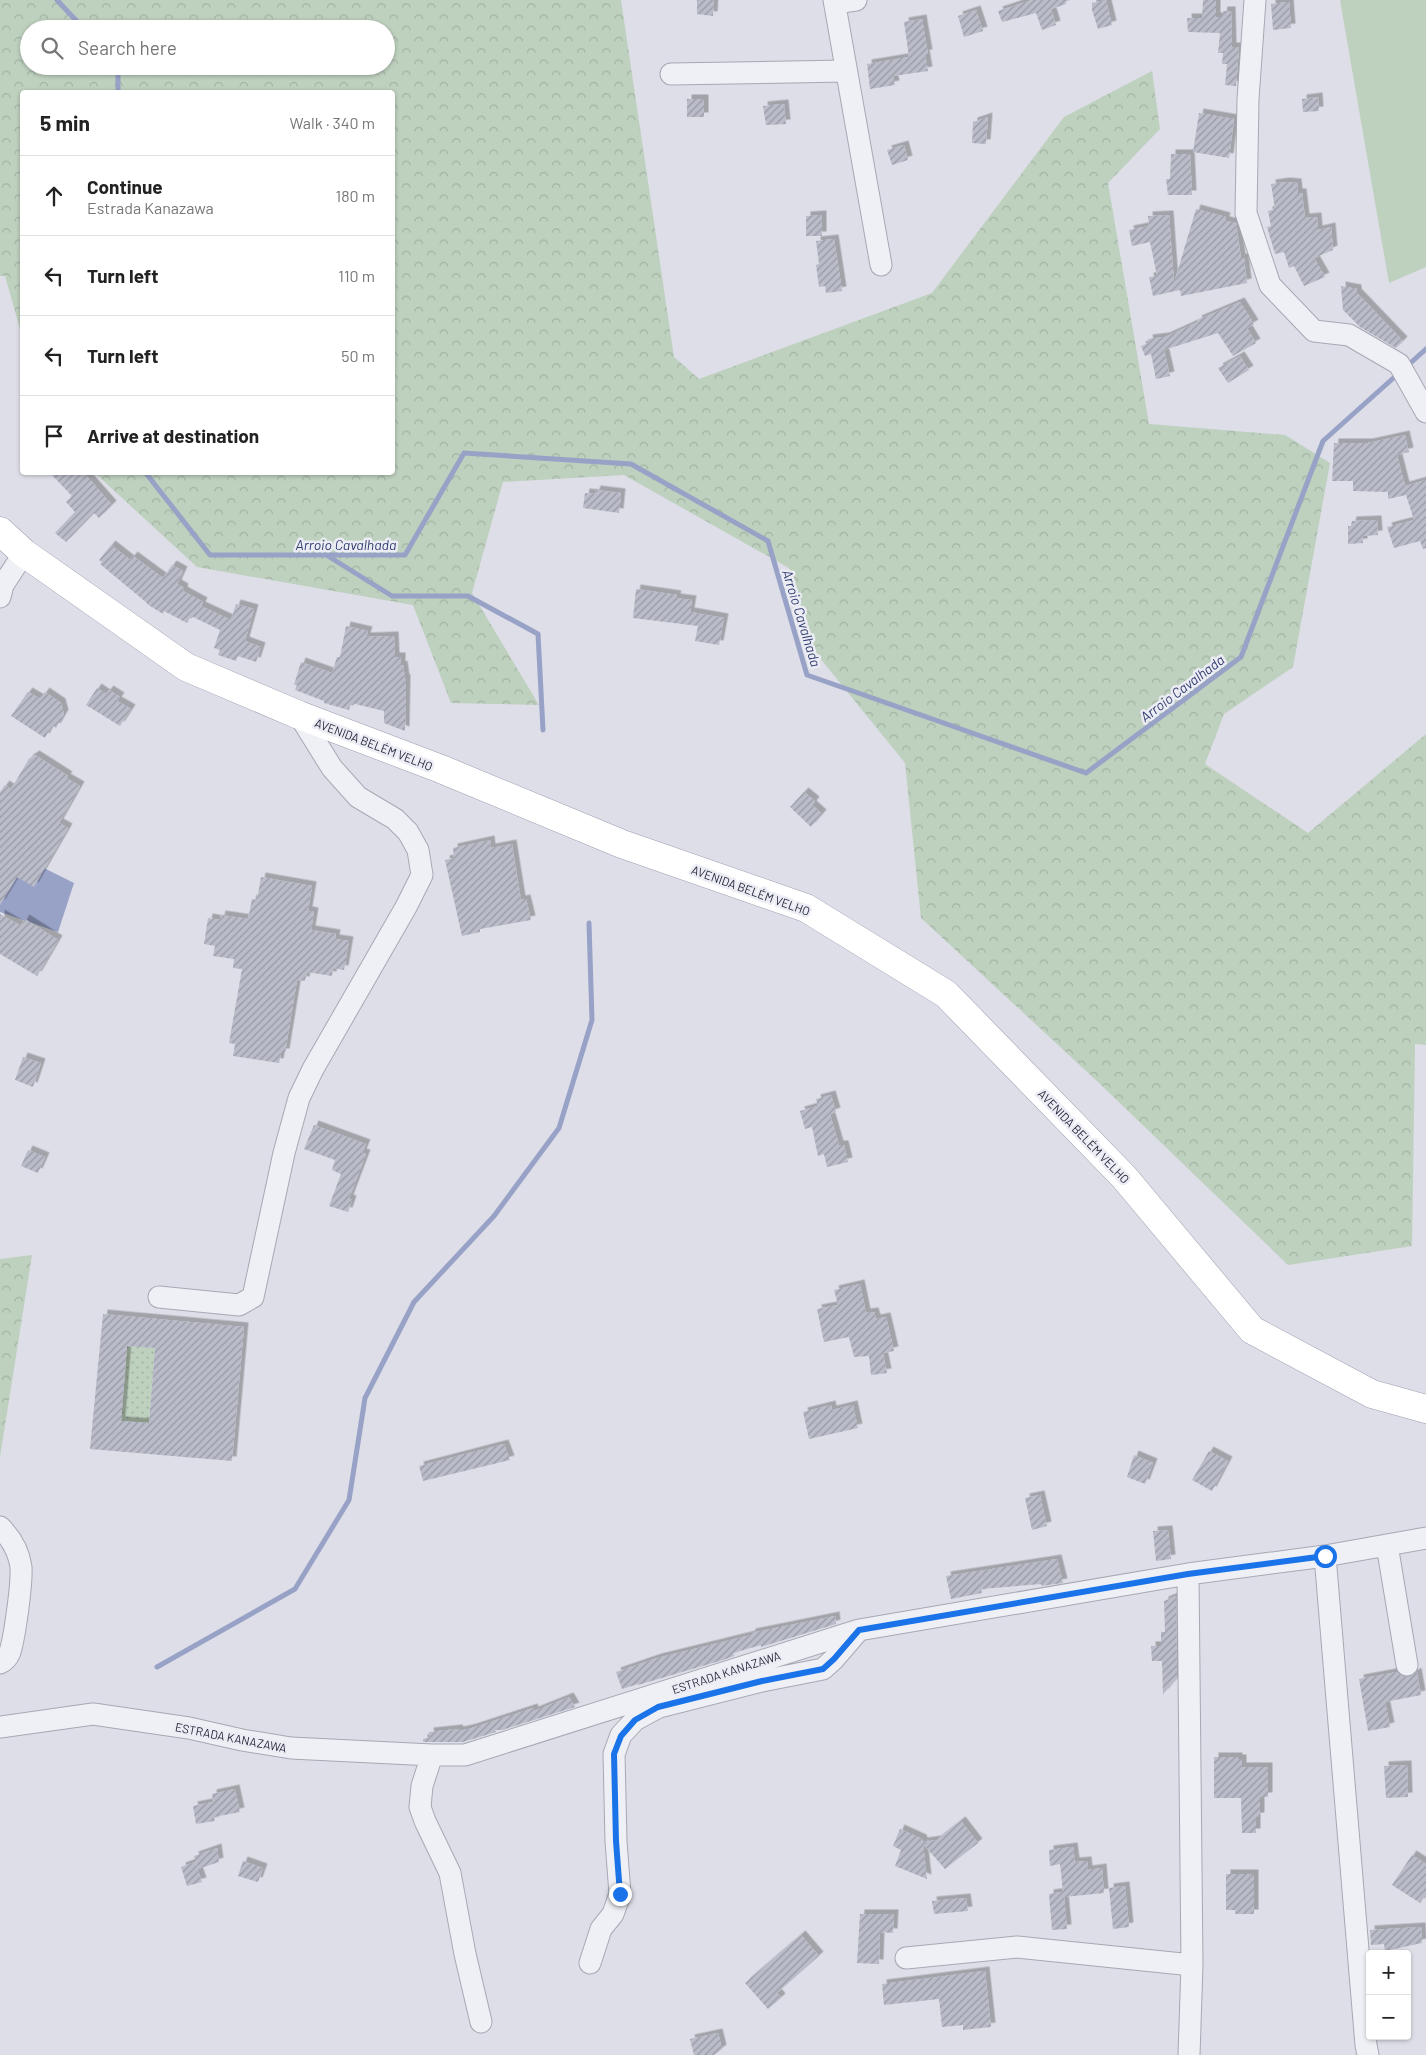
<!DOCTYPE html>
<meta charset="utf-8">
<style>
body{margin:0;font-family:Barlow,sans-serif;background:#f6f6f6;color:#222}
.controls{position:absolute;right:15px;bottom:15px;display:grid;overflow:hidden;border-radius:5px;box-shadow:0 1px 4px #0004}
.controls button{width:45px;height:45px;display:grid;place-items:center;padding:0;border:0;border-bottom:1px solid #e0e0e0;background:#fff;color:#222;font:25px sans-serif}
.stop{position:absolute;width:15px;height:15px;margin:-11px;border:4px solid #1a73e8;border-radius:50%;background:#fff}
.stop.end{background:#1a73e8;border-color:#fff;box-shadow:0 1px 5px #0008}
.list{margin:0;padding:0;list-style:none}
h2{display:flex;justify-content:space-between;align-items:center;height:65px;margin:0;padding:0 20px;font-size:21px}
h2 small{font-size:16px;font-weight:400;color:#767676}
.list li{display:grid;grid-template-columns:32px 1fr auto;gap:15px;align-items:center;box-sizing:border-box;height:80px;padding:0 20px;border-top:1px solid #e0e0e0}
.list b{display:block;font-size:19px;white-space:nowrap}
.list p{margin:0;font-size:16px;white-space:nowrap;color:#767676}
.list em{font-size:16px;font-style:normal;color:#767676}
.icon{flex:none;width:28px;height:28px;fill:none;stroke:currentColor;stroke-width:2;stroke-linecap:round;stroke-linejoin:round}
.map{position:relative;flex:none;width:1426px;height:2055px;overflow:hidden}
.search{position:absolute;background:#fff;box-shadow:0 1px 4px #0004;left:20px;top:20px;width:375px;height:55px;display:flex;align-items:center;gap:12px;box-sizing:border-box;padding:0 18px;border-radius:28px;color:#767676;font-size:19px}
.panel{position:absolute;background:#fff;box-shadow:0 1px 4px #0004;left:20px;top:90px;width:375px;height:385px;border-radius:5px}
.map>svg:first-child{display:block}
</style>
<div class="map">
<svg width="1426" height="2055" viewBox="0 0 1426 2055">
<defs>
<pattern id="forest-crowns" width="20" height="18" patternUnits="userSpaceOnUse" patternTransform="scale(1.25)"><rect width="20" height="18" fill="#bed0be"/><path d="M2 6a3 3 0 1 1 6 0M12 15a3 3 0 1 1 6 0" fill="none" stroke="#a3b3a4"/></pattern>
<pattern id="park-dots" width="8" height="8" patternUnits="userSpaceOnUse" patternTransform="scale(1.25)"><rect width="8" height="8" fill="#bed0be"/><path d="M2 2h.1M6 6h.1" fill="none" stroke="#a3b3a4" stroke-width="1.8" stroke-linecap="round"/></pattern>
<pattern id="building-hatch" width="6" height="6" patternUnits="userSpaceOnUse" patternTransform="scale(1.25)"><rect width="6" height="6" fill="#babcc9"/><path d="M-1 1l2-2M0 6l6-6M5 7l2-2" fill="none" stroke="#9799a4"/></pattern>
<filter id="shadow"><feDropShadow dx="4.5" dy="-4.5" stdDeviation="0" flood-color="#0004"/></filter>
</defs>
<rect width="100%" height="100%" fill="#dddee7"/>
<path fill="#bed0be" d="M 1340,0 L 1426,0 L 1426,267 L 1389,283 Z"/>
<path fill="url(#forest-crowns)" fill-rule="evenodd" d="M 0,0 L 621,0 L 674,357 L 699,379 L 932,293 L 1064,117 L 1152,71 L 1160,129 L 1108,183 L 1149,424 L 1285,435 L 1330,463 L 1293,667 L 1224,714 L 1205,764 L 1308,833 L 1426,734 L 1426,1045 L 1415,1044 L 1412,1246 L 1288,1265 L 1098,1082 L 921,918 L 905,763 L 811,647 L 789,568 L 624,475 L 503,482 L 472,593 L 539,705 L 451,703 L 413,605 L 197,567 L 95,473 L 392,472 L 392,92 L 22,92 L 22,336 L 5,276 L 0,276 ZM 29,29 L 386,29 L 386,66 L 29,66 Z
M 32,1255 L 0,1457 L 0,1259 Z"/>
<path fill="url(#park-dots)" d="M 127,1346 L 155,1348 L 149,1423 L 121,1421 Z"/>
<path fill="#98a2c7" d="M 0,846 L 74,883 L 58,932 L 0,912 Z"/>
<g fill="none" stroke-linecap="round" stroke-linejoin="round">
<path stroke="#98a2c7" stroke-width="5" d="M 57,0 L 84,29
M 118,92 L 118,66
M 1406,367 L 1426,349
M 145,472 L 210,555 L 405,555 L 464,453 L 631,464 L 768,541 L 807,675 L 1086,773 L 1241,657 L 1323,441 L 1399,373
M 328,556 L 392,596 L 468,596 L 538,634 L 543,730
M 157,1667 L 295,1589 L 349,1500 L 365,1398 L 414,1302 L 494,1216 L 559,1128 L 592,1020 L 589,923"/>
</g>
<path fill="url(#building-hatch)" fill-rule="evenodd" filter="url(#shadow)" d="M 697,0 L 714,0 L 713,16 L 697,14 Z
M 1032,0 L 1066,0 L 1066,4 L 1051,9 L 1056,25 L 1042,30 L 1036,13 L 1002,22 L 998,11 Z
M 1106,0 L 1112,25 L 1098,29 L 1092,10 L 1092,3 Z
M 1203,0 L 1216,0 L 1216,17 L 1222,17 L 1223,11 L 1231,11 L 1232,47 L 1239,47 L 1236,86 L 1225,85 L 1227,64 L 1222,64 L 1223,53 L 1218,53 L 1220,33 L 1188,32 L 1187,18 L 1202,18 Z
M 1289,2 L 1291,28 L 1273,30 L 1271,4 Z
M 976,10 L 983,31 L 964,37 L 958,16 Z
M 922,19 L 928,54 L 925,54 L 928,71 L 893,76 L 895,85 L 870,89 L 867,64 L 909,57 L 904,22 Z
M 1318,97 L 1319,111 L 1303,112 L 1302,99 Z
M 687,99 L 704,99 L 704,117 L 687,117 Z
M 784,104 L 786,124 L 766,125 L 763,106 Z
M 1199,113 L 1234,119 L 1229,158 L 1193,152 Z
M 988,117 L 986,144 L 972,143 L 973,122 Z
M 904,145 L 908,160 L 892,165 L 887,150 Z
M 1171,154 L 1190,154 L 1192,195 L 1168,195 L 1166,179 L 1170,179 Z
M 1285,182 L 1297,183 L 1298,193 L 1302,193 L 1305,218 L 1317,217 L 1318,230 L 1331,227 L 1333,250 L 1314,258 L 1325,277 L 1304,286 L 1294,266 L 1289,268 L 1284,252 L 1275,254 L 1267,227 L 1271,226 L 1268,211 L 1275,209 L 1271,184 Z
M 1196,209 L 1226,217 L 1225,221 L 1236,223 L 1241,258 L 1244,258 L 1247,283 L 1181,296 L 1180,290 L 1153,296 L 1149,277 L 1157,276 L 1150,242 L 1132,246 L 1129,230 L 1149,226 L 1148,216 L 1169,215 L 1174,283 Z
M 822,215 L 822,236 L 806,236 L 806,216 Z
M 834,239 L 842,291 L 826,293 L 825,286 L 819,287 L 816,265 L 819,264 L 816,241 Z
M 1341,286 L 1357,289 L 1357,293 L 1403,341 L 1396,348 L 1360,327 L 1343,310 Z
M 1240,302 L 1254,324 L 1247,328 L 1256,343 L 1233,356 L 1218,333 L 1164,350 L 1170,376 L 1156,379 L 1151,354 L 1145,356 L 1141,346 L 1149,343 L 1148,339 L 1165,337 L 1198,322 L 1197,320 Z
M 1240,356 L 1249,370 L 1228,383 L 1218,368 Z
M 1405,435 L 1409,452 L 1397,455 L 1405,486 L 1426,480 L 1426,548 L 1423,549 L 1420,541 L 1394,548 L 1387,527 L 1414,520 L 1406,495 L 1388,499 L 1388,492 L 1353,491 L 1353,481 L 1332,481 L 1334,443 L 1368,443 Z
M 49,472 L 83,472 L 112,505 L 99,518 L 94,513 L 66,542 L 55,533 L 75,512 L 66,502 L 72,496 Z
M 596,490 L 621,493 L 619,513 L 583,508 L 585,493 L 595,494 Z
M 1377,520 L 1378,535 L 1363,536 L 1363,543 L 1348,544 L 1348,526 L 1351,526 L 1352,521 Z
M 111,545 L 130,560 L 133,556 L 163,578 L 172,565 L 183,571 L 177,584 L 184,588 L 183,591 L 203,602 L 201,606 L 231,620 L 236,604 L 254,609 L 245,641 L 261,647 L 256,662 L 238,656 L 236,661 L 218,655 L 220,650 L 214,648 L 220,630 L 191,616 L 187,623 L 164,611 L 163,614 L 147,604 L 147,603 L 100,564 L 102,562 L 99,560 Z
M 636,589 L 677,595 L 676,598 L 692,600 L 690,612 L 724,618 L 719,645 L 695,641 L 698,626 L 633,618 Z
M 346,626 L 368,631 L 366,637 L 394,636 L 395,657 L 401,657 L 401,666 L 403,665 L 405,679 L 406,679 L 405,731 L 384,723 L 384,711 L 351,703 L 349,710 L 324,703 L 324,701 L 295,690 L 297,685 L 294,685 L 301,662 L 332,673 L 337,657 L 340,657 Z
M 97,688 L 106,694 L 109,690 L 120,697 L 117,701 L 131,709 L 120,726 L 86,705 Z
M 28,692 L 40,699 L 45,692 L 61,703 L 64,714 L 56,728 L 52,725 L 45,738 L 11,716 Z
M 35,755 L 68,776 L 66,778 L 80,786 L 59,823 L 68,828 L 34,887 L 17,877 L 0,905 L 0,792 L 5,785 L 11,789 L 29,759 Z
M 804,792 L 815,801 L 812,805 L 822,814 L 811,827 L 790,807 Z
M 490,840 L 491,848 L 512,844 L 521,900 L 526,899 L 531,920 L 480,929 L 480,932 L 462,936 L 445,860 L 454,858 L 453,848 Z
M 261,877 L 312,886 L 308,911 L 314,912 L 311,930 L 336,934 L 335,939 L 349,941 L 344,970 L 333,968 L 332,976 L 307,972 L 305,981 L 297,980 L 285,1053 L 281,1053 L 279,1063 L 233,1056 L 235,1044 L 229,1043 L 242,969 L 233,968 L 234,959 L 213,956 L 215,946 L 204,944 L 208,918 L 220,920 L 221,915 L 248,919 L 252,899 L 257,900 Z
M 0,914 L 21,926 L 25,919 L 58,940 L 37,976 L 0,954 Z
M 23,1057 L 41,1063 L 33,1087 L 15,1080 Z
M 831,1095 L 836,1112 L 830,1114 L 839,1145 L 844,1145 L 848,1162 L 827,1167 L 824,1154 L 818,1156 L 812,1127 L 805,1129 L 800,1111 L 818,1106 L 816,1099 Z
M 314,1125 L 366,1144 L 362,1153 L 366,1154 L 349,1199 L 352,1200 L 348,1212 L 329,1206 L 341,1174 L 332,1170 L 335,1160 L 304,1149 Z
M 28,1150 L 45,1157 L 38,1173 L 21,1166 Z
M 860,1284 L 866,1313 L 874,1312 L 876,1319 L 886,1317 L 894,1351 L 883,1353 L 887,1373 L 871,1375 L 869,1356 L 854,1357 L 849,1337 L 824,1342 L 817,1309 L 838,1305 L 834,1290 Z
M 103,1314 L 244,1327 L 232,1461 L 90,1449 ZM 127,1346 L 155,1348 L 149,1423 L 121,1421 Z
M 831,1405 L 832,1410 L 853,1405 L 858,1428 L 809,1439 L 803,1412 Z
M 504,1444 L 510,1460 L 423,1481 L 419,1466 Z
M 1209,1451 L 1228,1461 L 1212,1491 L 1192,1480 Z
M 1134,1455 L 1153,1463 L 1145,1484 L 1127,1477 Z
M 1040,1495 L 1047,1526 L 1032,1530 L 1025,1498 Z
M 1168,1530 L 1171,1559 L 1156,1561 L 1153,1531 Z
M 1057,1559 L 1063,1583 L 1041,1586 L 1041,1584 L 981,1589 L 982,1593 L 951,1599 L 946,1576 Z
M 1176,1596 L 1177,1678 L 1163,1694 L 1162,1661 L 1152,1661 L 1151,1646 L 1161,1646 L 1161,1632 L 1165,1632 L 1164,1601 Z
M 835,1616 L 836,1624 L 761,1647 L 761,1645 L 733,1653 L 734,1656 L 723,1660 L 638,1685 L 638,1684 L 622,1689 L 616,1672 L 657,1658 L 751,1635 L 751,1633 Z
M 1397,1672 L 1402,1676 L 1409,1677 L 1417,1672 L 1421,1695 L 1385,1702 L 1390,1727 L 1368,1731 L 1359,1679 Z
M 569,1697 L 575,1707 L 502,1730 L 495,1730 L 496,1732 L 463,1742 L 423,1742 L 423,1739 L 430,1737 L 429,1732 L 458,1729 L 459,1731 L 472,1728 L 533,1708 L 534,1711 Z
M 1214,1757 L 1238,1757 L 1238,1759 L 1242,1759 L 1242,1767 L 1268,1767 L 1268,1797 L 1260,1797 L 1260,1817 L 1256,1817 L 1256,1833 L 1242,1833 L 1241,1798 L 1214,1798 Z
M 1407,1765 L 1408,1797 L 1386,1798 L 1384,1766 Z
M 235,1789 L 240,1812 L 214,1817 L 215,1821 L 196,1824 L 193,1806 L 213,1802 L 212,1794 Z
M 961,1821 L 978,1843 L 945,1869 L 923,1844 L 927,1879 L 895,1866 L 901,1850 L 893,1846 L 900,1829 L 922,1839 L 923,1842 L 937,1840 Z
M 1073,1847 L 1075,1862 L 1087,1861 L 1088,1870 L 1102,1868 L 1104,1893 L 1064,1897 L 1067,1929 L 1052,1930 L 1049,1894 L 1063,1892 L 1060,1864 L 1050,1866 L 1049,1850 Z
M 217,1848 L 219,1862 L 198,1869 L 194,1856 Z
M 1412,1855 L 1426,1864 L 1426,1894 L 1420,1903 L 1392,1885 Z
M 243,1861 L 263,1868 L 258,1882 L 238,1876 Z
M 195,1862 L 202,1882 L 187,1886 L 181,1867 Z
M 1226,1874 L 1254,1874 L 1254,1914 L 1235,1914 L 1235,1910 L 1226,1910 Z
M 1125,1886 L 1129,1927 L 1113,1929 L 1109,1888 Z
M 966,1898 L 968,1911 L 934,1914 L 932,1901 Z
M 860,1914 L 894,1914 L 893,1933 L 880,1932 L 879,1964 L 857,1963 Z
M 1421,1927 L 1422,1943 L 1385,1951 L 1384,1944 L 1371,1945 L 1370,1930 Z
M 801,1935 L 819,1956 L 777,1993 L 781,1998 L 768,2009 L 745,1983 Z
M 985,1971 L 991,2027 L 963,2030 L 963,2025 L 942,2027 L 939,1999 L 884,2005 L 882,1984 Z
M 718,2033 L 722,2049 L 714,2055 L 694,2055 L 690,2039 Z"/>
<g fill="none" stroke-linecap="round" stroke-linejoin="round">
<defs>
<path id="minor" d="M 834,0 L 881,265
M 1255,0 L 1248,99 L 1246,213 L 1270,285 L 1314,331 L 1349,335 L 1399,364 L 1426,412
M 835,3 L 856,0
M 671,74 L 846,71
M 0,597 L 3,585 L 24,553
M 159,1297 L 239,1305 L 253,1297 L 284,1153 L 299,1098 L 313,1069 L 406,907 L 422,875 L 418,850 L 408,832 L 395,819 L 358,797 L 332,768 L 299,715
M 0,1527 C 11,1538 19,1552 21,1567 C 22,1584 15,1635 10,1652 C 8,1657 5,1661 0,1663
M 1387,1545 L 1407,1665
M 1325,1556 L 1366,2045 L 1368,2055
M 1188,1574 L 1192,1965 L 1189,2055
M 0,1727 L 93,1714 L 189,1728 L 242,1740 L 291,1748 L 432,1755 L 465,1755 L 859,1630 L 1188,1574 L 1325,1556 L 1426,1538
M 432,1755 L 422,1786 L 420,1807 L 425,1821 L 450,1873 L 465,1954 L 481,2022
M 906,1958 L 1017,1947 L 1192,1965
M 590,1963 L 601,1929 L 613,1914 L 620,1894 L 616,1841 L 614,1754 L 621,1735 L 635,1720 L 659,1707 L 762,1681 L 823,1669 L 834,1659 L 859,1630"/>
<path id="major" d="M 0,531 L 24,553 L 186,667 L 299,715 L 441,769 L 622,844 L 806,908 L 946,994 L 1124,1177 L 1252,1330 L 1372,1394 L 1426,1409"/>
</defs>
<use href="#minor" stroke="#a6a8b4" stroke-width="23"/>
<use href="#major" stroke="#9c9fb2" stroke-width="29"/>
<use href="#minor" stroke="#eff0f5" stroke-width="21"/>
<use href="#major" stroke="#fff" stroke-width="28"/>
</g>
<g fill="none" stroke-linecap="round" stroke-linejoin="round">
<path stroke="#1a73e8" stroke-width="6" d="M 620,1894 L 616,1841 L 614,1754 L 621,1736 L 635,1720 L 658,1707 L 762,1681 L 823,1669 L 834,1659 L 859,1630 L 1188,1574 L 1325,1556"/>
</g>
<g text-anchor="middle" dominant-baseline="central" stroke-width="5" stroke-linejoin="round" paint-order="stroke">
<g font-size="12" fill="#27293d" stroke="#ecedf4">
<text transform="translate(374 744) rotate(21)">AVENIDA BELÉM VELHO</text>
<text transform="translate(751 890) rotate(20)">AVENIDA BELÉM VELHO</text>
<text transform="translate(1084 1136) rotate(46)">AVENIDA BELÉM VELHO</text>
<text transform="translate(726 1672) rotate(-18)">ESTRADA KANAZAWA</text>
<text transform="translate(231 1737) rotate(11)">ESTRADA KANAZAWA</text>
</g>
<g font-size="14" font-style="italic" fill="#313d70" stroke="#ecedf4">
<text x="346" y="544">Arroio Cavalhada</text>
<text transform="translate(802 618) rotate(73)">Arroio Cavalhada</text>
<text transform="translate(1182 688) rotate(-37)">Arroio Cavalhada</text>
</g>
</g>
</svg>
<div class="controls">
<button>+</button>
<button>−</button>
</div>
<div class="stop" style="left:1325px;top:1556px"></div>
<div class="stop end" style="left:620px;top:1894px"></div>
<div class="search"><svg class="icon" aria-label="search" viewBox="0 0 24 24"><circle cx="10" cy="10" r="6"/><path d="M15 15l6 6"/></svg>Search here</div>
<section class="panel">
<h2>5 min<small>Walk · 340 m</small></h2>
<ul class="list">
<li><svg class="icon" aria-label="ahead" viewBox="0 0 24 24"><path d="M12 20V5M6 11l6-6 6 6"/></svg><div><b>Continue</b><p>Estrada Kanazawa</p></div><em>180 m</em></li>
<li><svg class="icon" aria-label="left" viewBox="0 0 24 24"><path d="M17 20v-9H6M10 6l-5 5 5 5"/></svg><div><b>Turn left</b></div><em>110 m</em></li>
<li><svg class="icon" aria-label="left" viewBox="0 0 24 24"><path d="M17 20v-9H6M10 6l-5 5 5 5"/></svg><div><b>Turn left</b></div><em>50 m</em></li>
<li><svg class="icon" aria-label="arrive" viewBox="0 0 24 24"><path d="M6 21V4h12l-3 4 3 4H6"/></svg><div><b>Arrive at destination</b></div></li>
</ul>
</section>
</div>
